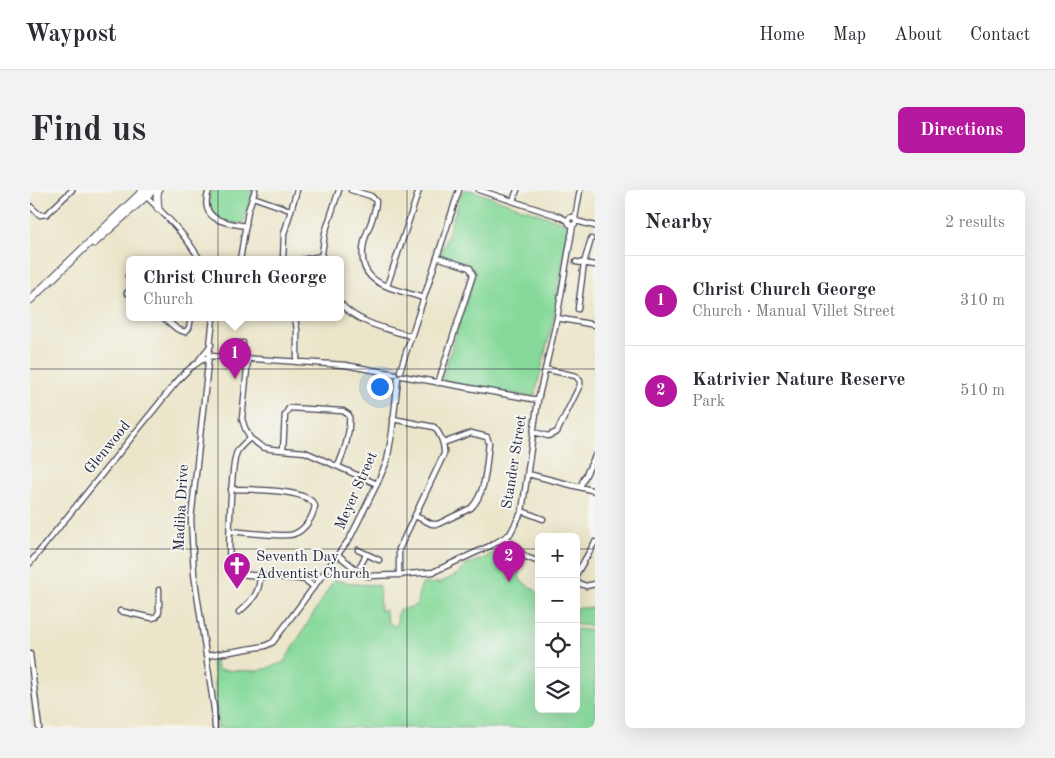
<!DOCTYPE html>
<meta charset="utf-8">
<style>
body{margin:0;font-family:"Old Standard TT",serif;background:#f2f2f3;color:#2b2b33}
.controls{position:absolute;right:15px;bottom:15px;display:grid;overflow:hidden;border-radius:8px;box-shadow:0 5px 20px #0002}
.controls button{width:45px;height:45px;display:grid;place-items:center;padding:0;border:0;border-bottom:1px solid #e1e1e2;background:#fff;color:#2b2b33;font:25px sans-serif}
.you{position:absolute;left:349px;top:196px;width:18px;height:18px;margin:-12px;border:4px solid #fff;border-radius:50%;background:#1a73e8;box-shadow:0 0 0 8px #1a73e833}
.badge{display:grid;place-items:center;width:32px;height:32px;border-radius:50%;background:#b5179e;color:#fff;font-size:16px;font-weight:700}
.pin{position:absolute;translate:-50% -41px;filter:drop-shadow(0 1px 2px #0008)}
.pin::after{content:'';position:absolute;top:26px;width:18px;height:15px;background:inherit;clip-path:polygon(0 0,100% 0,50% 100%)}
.popup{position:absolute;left:96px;top:66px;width:218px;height:65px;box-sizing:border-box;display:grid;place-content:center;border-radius:8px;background:#fff;filter:drop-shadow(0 1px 4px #0005);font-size:16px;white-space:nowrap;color:#7c7c81}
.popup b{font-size:19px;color:#2b2b33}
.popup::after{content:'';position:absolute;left:50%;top:100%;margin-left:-10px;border:10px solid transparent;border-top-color:#fff}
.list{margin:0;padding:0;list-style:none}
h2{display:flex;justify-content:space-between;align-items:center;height:65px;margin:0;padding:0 20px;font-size:21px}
h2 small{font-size:16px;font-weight:400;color:#7c7c81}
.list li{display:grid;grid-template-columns:32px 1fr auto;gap:15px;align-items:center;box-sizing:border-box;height:90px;padding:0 20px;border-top:1px solid #e1e1e2}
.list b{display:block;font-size:19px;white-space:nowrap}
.list p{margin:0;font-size:16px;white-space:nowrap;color:#7c7c81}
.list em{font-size:16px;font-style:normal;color:#7c7c81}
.icon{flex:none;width:28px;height:28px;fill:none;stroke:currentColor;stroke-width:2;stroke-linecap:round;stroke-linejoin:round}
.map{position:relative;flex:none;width:565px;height:538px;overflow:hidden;border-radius:8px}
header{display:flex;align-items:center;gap:30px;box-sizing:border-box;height:70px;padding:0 25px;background:#fff;border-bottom:1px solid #e1e1e2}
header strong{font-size:24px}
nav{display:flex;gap:28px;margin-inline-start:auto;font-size:18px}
.intro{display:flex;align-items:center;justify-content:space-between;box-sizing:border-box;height:120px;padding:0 30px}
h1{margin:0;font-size:35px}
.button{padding:12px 22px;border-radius:8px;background:#b5179e;color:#fff;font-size:18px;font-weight:700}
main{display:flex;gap:30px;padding:0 30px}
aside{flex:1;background:#fff;border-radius:8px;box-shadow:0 5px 20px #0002}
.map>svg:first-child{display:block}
</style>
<header>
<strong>Waypost</strong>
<nav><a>Home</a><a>Map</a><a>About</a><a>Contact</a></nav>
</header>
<div class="intro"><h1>Find us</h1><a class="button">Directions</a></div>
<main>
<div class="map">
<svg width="565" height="538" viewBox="0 0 565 538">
<rect width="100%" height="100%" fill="#f6f6f2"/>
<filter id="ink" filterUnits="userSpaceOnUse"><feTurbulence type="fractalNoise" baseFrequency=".02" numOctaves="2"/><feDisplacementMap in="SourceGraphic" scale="10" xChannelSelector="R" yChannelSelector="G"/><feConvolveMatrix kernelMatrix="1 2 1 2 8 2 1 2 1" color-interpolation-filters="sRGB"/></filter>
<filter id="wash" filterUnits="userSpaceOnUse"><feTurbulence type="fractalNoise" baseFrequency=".0096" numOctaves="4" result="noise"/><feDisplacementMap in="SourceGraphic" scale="20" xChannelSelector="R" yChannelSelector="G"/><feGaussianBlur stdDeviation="1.12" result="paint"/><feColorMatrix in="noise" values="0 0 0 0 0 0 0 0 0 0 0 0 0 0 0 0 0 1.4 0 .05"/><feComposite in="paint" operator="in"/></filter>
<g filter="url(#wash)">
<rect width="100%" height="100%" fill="#ebe5c9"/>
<path fill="#86d99a" stroke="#547e6a" d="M 181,0 L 223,0 L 213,33 C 191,35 173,25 181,0 Z
M 433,0 L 440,0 L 532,32 L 538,36 L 526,117 L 505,205 L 497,206 L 414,191 L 412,188 L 445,85 L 444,79 L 441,76 L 415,67 L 411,64 Z
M 471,357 L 488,366 L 490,390 L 509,403 L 509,519 L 546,519 L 546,439 L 565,441 L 565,538 L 188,538 L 184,482 L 181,469 L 182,468 L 184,468 L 188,480 L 229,481 L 254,472 L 304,390 L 326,394 L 349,395 L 350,421 L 355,420 L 358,432 L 364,436 L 367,435 L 368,421 L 387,415 L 388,406 L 392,394 L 408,393 L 416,390 L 426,385 L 437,374 L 453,369 Z
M 546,418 L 565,418 L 565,436 L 546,435 Z"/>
</g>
<g filter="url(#ink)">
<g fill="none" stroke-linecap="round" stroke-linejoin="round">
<defs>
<path id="minor" d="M 179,0 C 168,30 194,33 216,36
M 321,0 L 341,6 L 346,11 C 346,22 340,35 336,45 C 321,94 357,96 393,108
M 449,0 L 528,26 L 538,31
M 115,5 C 135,25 156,45 170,70
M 223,7 L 260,20
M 483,11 L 487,0
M 0,16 L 10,25 L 17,24 L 42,0
M538 31a4 4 0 1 1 8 0a4 4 0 1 1-8 0Z
M 545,28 L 550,0
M 546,31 L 565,36
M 407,67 L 440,78 L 443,85 L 408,193
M 210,70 L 218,21 L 225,0
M 253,70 L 254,44 L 267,0
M 272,70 L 291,66
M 291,70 L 295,43 L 309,0
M 546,72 L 565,75
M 98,86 L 100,88
M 357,96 L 389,0
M 97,103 L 100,100
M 310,113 C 327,133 357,139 381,146
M 548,119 L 554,73 L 561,49
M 134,128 L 147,139 L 155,142 L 159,138 L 161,128
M 183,128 L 161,329 L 164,384 L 184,519 L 185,538
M 265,128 L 267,140 L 267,172
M 527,128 L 565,135
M 200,162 L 201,154 L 213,153
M 218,169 L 212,229 L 215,238 L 220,248 L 232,257 L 241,259 L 275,262 L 347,294
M 169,170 L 181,155
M 370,181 L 429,0
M 372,186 L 508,210
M 363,229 L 404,237 C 410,243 415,255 414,264 L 369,359 L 369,385
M 504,242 L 518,246 L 527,242 L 550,195 L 550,191 L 546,186 L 515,179
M 220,248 C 216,252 210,256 207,262 C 201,274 197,366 201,380 L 208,384 L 269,389 L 275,390 L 284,397
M 253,260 L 255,225 L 259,218 L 313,221 L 319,225 C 321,243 315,260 308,276
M 498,284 L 565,301
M 550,297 L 565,266
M 492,321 L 513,329
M 385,326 L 402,334 L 408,334 L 441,318 C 457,302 456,274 459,253 L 457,247 L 441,243 L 413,253
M 200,341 C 213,342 255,348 264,344 C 275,340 283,327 285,316 C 279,298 219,300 201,299
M 476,348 L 496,367 L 509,372
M 328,360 L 349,370
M 308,365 L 332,384 L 338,386 L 365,385 L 403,382 L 462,355 L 480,344 L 492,321 L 508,210 L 527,128 L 543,35
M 0,373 L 144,195 C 155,182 164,173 180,166 L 315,175 L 365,184
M 330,376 L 336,365
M 546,385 L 565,352
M 546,392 L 556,396 L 565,394
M 90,421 L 122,428 L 126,427 L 129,422 L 129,400
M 209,422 C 222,410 230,404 230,385
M 0,464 L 9,538
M 176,466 L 235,456 L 243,452 L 320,348 L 347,294 L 357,271 L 362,243 L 368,188"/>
<path id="highway" d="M 128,18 L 127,6 L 128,0
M 64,53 L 123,0
M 0,110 L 114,0"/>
</defs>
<use href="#minor" stroke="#403f50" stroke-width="7"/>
<use href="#highway" stroke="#403f50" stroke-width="9"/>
<use href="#minor" stroke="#fff" stroke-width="4.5"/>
<use href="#highway" stroke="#fff" stroke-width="7"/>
</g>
</g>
<path fill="none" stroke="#22223b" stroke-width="1" stroke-opacity="0.55" d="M 188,0 L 188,538M 377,0 L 377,538M 0,179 L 565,179M 0,359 L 509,359M 546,359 L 565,359"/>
<defs>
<symbol id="church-pin" viewBox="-11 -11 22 30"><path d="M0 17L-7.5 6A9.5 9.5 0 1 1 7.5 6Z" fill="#b5179e" stroke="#f6f6f2"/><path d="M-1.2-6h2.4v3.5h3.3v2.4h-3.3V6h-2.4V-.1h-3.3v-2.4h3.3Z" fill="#fff"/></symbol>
</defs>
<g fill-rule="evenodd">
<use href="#church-pin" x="191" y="360" width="32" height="43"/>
</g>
<g text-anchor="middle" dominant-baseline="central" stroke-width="4" stroke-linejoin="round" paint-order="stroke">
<g font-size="15" fill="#22223b" stroke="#f6f6f2">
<text transform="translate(78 258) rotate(-51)">Glenwood</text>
<text transform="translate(485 272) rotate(-81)">Stander Street</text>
<text transform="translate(327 301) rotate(-66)">Meyer Street</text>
<text transform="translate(152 318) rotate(-87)">Madiba Drive</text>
</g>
<g font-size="15" fill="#22223b" stroke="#f6f6f2" text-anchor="start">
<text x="226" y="367">Seventh Day<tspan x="226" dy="17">Adventist Church</tspan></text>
</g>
</g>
</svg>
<div class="controls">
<button>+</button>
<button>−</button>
<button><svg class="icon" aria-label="locate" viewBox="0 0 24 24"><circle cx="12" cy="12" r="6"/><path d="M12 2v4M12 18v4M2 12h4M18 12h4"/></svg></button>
<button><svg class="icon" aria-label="layers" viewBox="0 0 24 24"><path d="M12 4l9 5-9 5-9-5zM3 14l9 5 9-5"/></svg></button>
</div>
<div class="you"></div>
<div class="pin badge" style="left:205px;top:189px">1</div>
<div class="popup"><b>Christ Church George</b>Church</div>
<div class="pin badge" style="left:479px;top:392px">2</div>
</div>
<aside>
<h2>Nearby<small>2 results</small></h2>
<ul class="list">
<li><span class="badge">1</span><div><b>Christ Church George</b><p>Church · Manual Villet Street</p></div><em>310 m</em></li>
<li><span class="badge">2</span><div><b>Katrivier Nature Reserve</b><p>Park</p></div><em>510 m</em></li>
</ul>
</aside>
</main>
